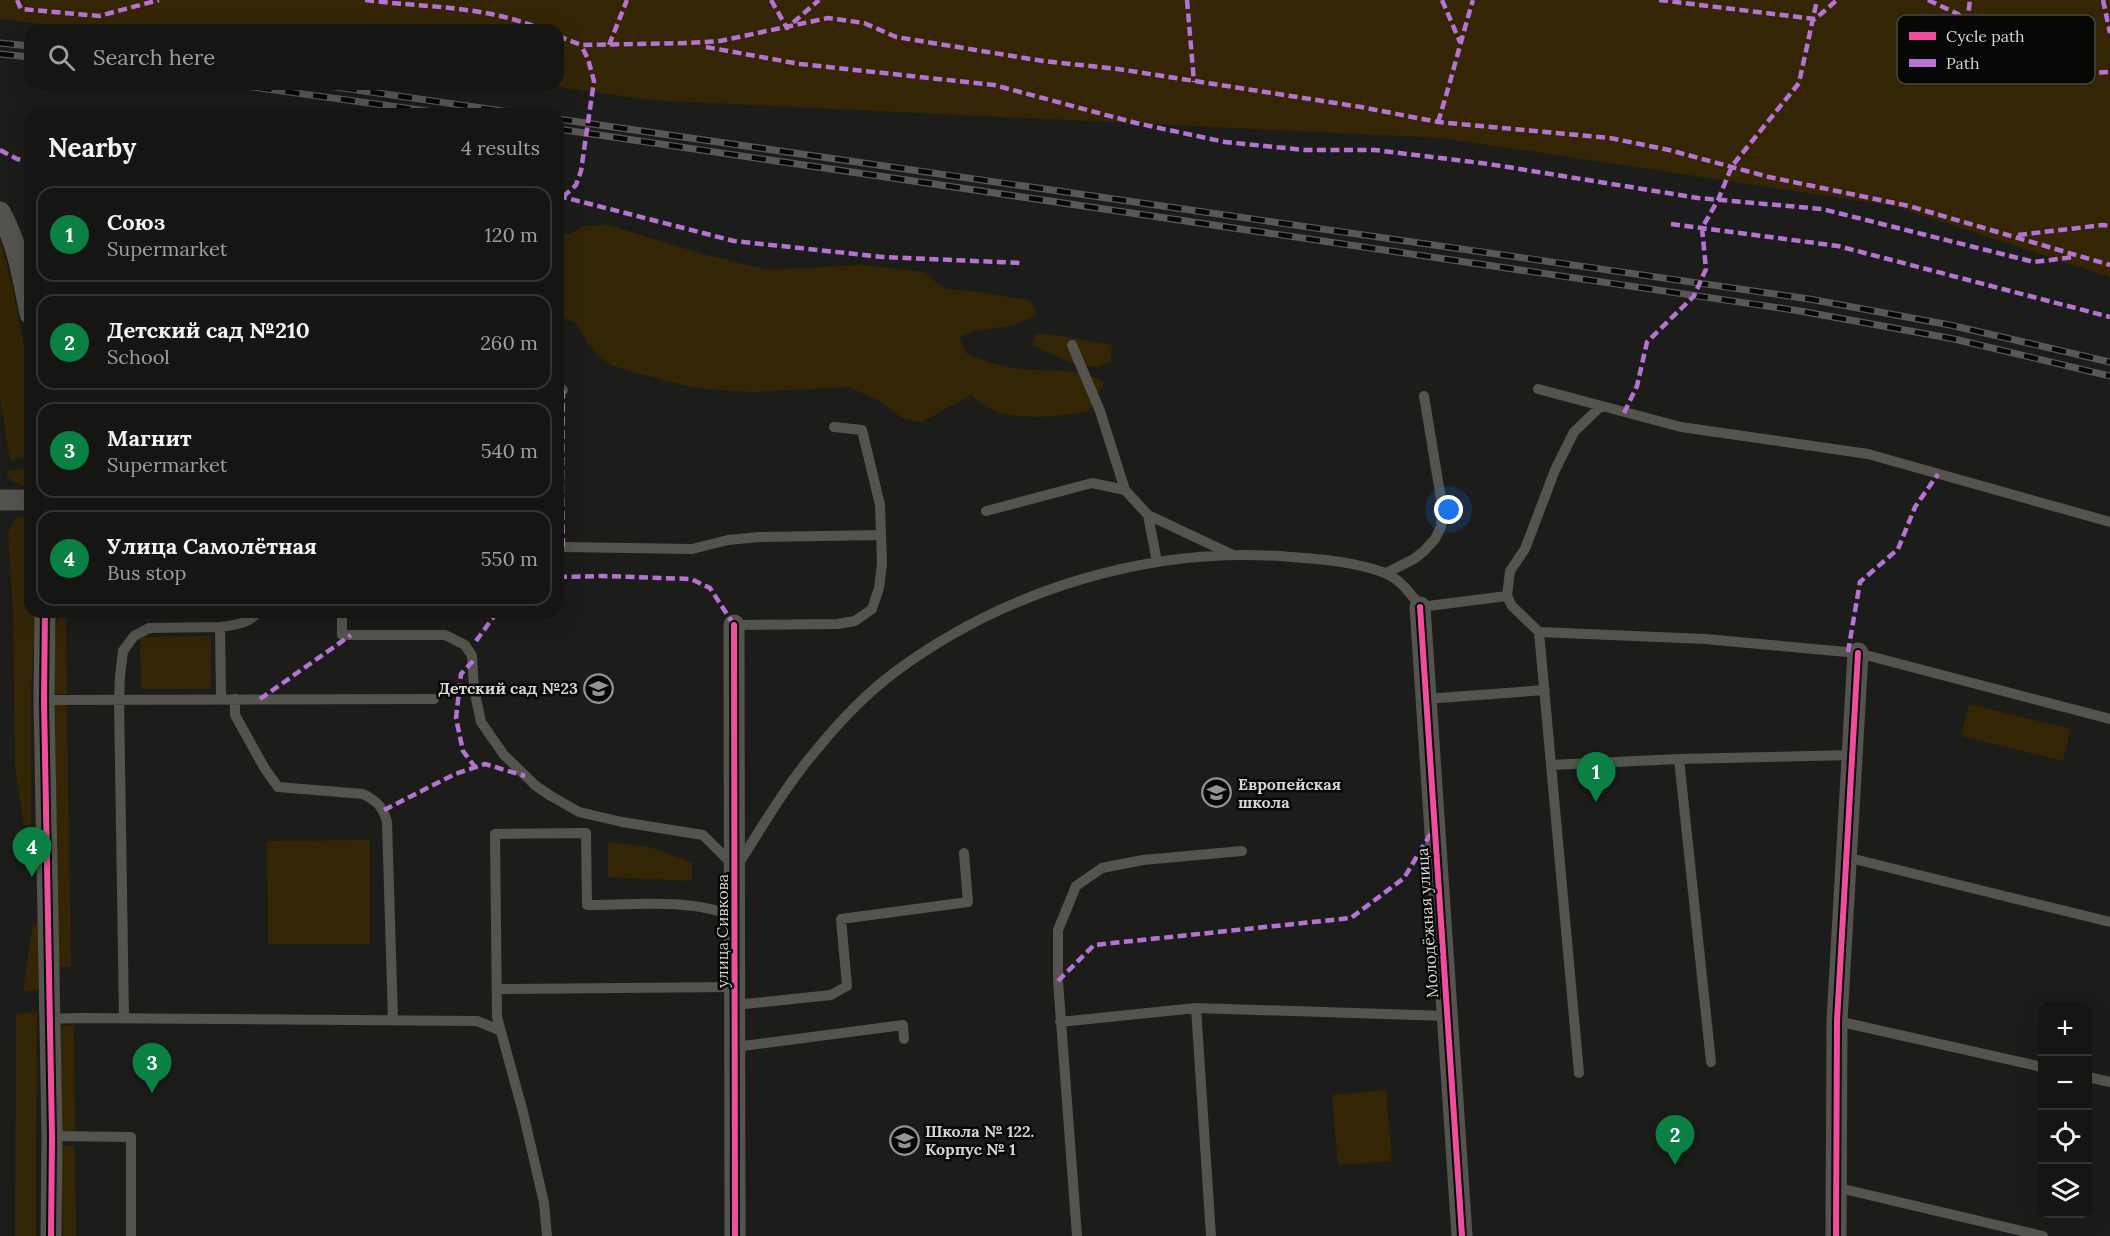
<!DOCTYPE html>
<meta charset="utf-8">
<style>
body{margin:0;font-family:Lora,serif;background:#1e1e1d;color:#f1f3f6}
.controls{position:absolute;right:18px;bottom:18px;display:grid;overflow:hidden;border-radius:12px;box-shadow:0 6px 24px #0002}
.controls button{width:54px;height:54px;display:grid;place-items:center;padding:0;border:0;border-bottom:2px solid #343434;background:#151514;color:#f1f3f6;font:30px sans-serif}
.you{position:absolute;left:1449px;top:510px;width:21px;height:21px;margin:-15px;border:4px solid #fff;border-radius:50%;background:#1a73e8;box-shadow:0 0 0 9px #1a73e833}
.badge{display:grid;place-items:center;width:39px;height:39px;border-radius:50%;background:#0b8043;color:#fff;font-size:20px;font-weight:700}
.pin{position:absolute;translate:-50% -50px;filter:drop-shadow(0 2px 3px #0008)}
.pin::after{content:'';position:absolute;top:32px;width:21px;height:18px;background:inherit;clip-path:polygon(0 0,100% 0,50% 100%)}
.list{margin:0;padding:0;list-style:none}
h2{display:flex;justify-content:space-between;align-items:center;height:78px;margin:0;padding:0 24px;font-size:26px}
h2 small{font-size:20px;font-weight:400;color:#9d9fa0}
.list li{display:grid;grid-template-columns:39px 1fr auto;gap:18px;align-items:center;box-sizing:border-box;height:96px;margin:0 12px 12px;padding:0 12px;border:2px solid #343434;border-radius:18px}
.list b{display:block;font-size:22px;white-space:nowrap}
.list p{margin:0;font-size:20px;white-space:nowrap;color:#9d9fa0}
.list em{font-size:20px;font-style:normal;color:#9d9fa0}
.icon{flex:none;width:33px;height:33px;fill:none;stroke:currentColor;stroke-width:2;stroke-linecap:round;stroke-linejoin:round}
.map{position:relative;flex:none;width:2110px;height:1236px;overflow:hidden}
.search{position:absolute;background:#151514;box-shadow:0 6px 24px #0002;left:24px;top:24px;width:540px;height:66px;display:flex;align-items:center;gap:15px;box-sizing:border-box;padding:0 21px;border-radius:18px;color:#9d9fa0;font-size:22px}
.panel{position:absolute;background:#151514;box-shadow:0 6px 24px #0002;left:24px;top:108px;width:540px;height:510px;border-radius:18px}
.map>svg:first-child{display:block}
</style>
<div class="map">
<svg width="2110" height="1236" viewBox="0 0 2110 1236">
<rect width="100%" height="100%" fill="#1c1c1b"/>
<path fill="#342605" d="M 0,0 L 2110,0 L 2110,277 L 1894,206 L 1442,138 L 649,100 L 540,84 L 558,84 L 558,30 L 98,30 L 0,19 Z
M 608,225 L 703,254 L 767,270 L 864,265 L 923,272 L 945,289 L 980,292 L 1031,301 L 1037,314 L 1015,325 L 975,331 L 959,337 L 967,354 L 991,363 L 1017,369 L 1079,372 L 1105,382 L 1088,411 C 1061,417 1016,421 990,409 C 984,405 977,400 971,395 L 922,422 L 902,418 L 878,400 L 848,387 L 752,392 L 695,388 L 636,373 L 611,365 L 596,354 L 575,323 L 558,314 L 558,233 L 570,234 L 585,226 Z
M 0,240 L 12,286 L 30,375 L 30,457 L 10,460 L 0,398 Z
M 1035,334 L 1057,335 L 1112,345 L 1111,362 L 1097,367 L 1073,364 L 1032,345 Z
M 30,468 L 30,486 L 23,486 L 10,481 L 6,471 Z
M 30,514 L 30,612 L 35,612 L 31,693 L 31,825 L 24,825 L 15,767 L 13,614 L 8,532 L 16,518 Z
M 58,612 L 66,612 L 67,694 L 55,694 L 55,638 Z
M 211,636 L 211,689 L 141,689 L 140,637 Z
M 1969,704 L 2071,729 L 2063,761 L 1961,736 Z
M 55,705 L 67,705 L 71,967 L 58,967 Z
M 370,840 L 370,944 L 268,944 L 267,841 Z
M 608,842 L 649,847 L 692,862 L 692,881 L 608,877 Z
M 33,923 L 39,923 L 38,990 L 23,991 Z
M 37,1012 L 36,1236 L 15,1236 L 16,1014 Z
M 74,1025 L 75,1132 L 61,1132 L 60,1027 Z
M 1386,1090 L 1392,1161 L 1338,1165 L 1332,1095 Z
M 75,1145 L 76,1236 L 63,1236 L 61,1146 Z"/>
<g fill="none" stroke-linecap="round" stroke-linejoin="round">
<path stroke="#55534d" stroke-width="10" d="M 1072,345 L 1100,411 L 1125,490
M 558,388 L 563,390
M 1538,389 L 1681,427 L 1868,454 L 2110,522
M 834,427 L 862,430 L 880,505 L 881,535
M 986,511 L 1092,483 L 1125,490 L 1148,515 L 1157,562
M 1148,515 L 1231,554
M 563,547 L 692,549 L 728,540 L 759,537 L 881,535 L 882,564 L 879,588 L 872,609 L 855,621 L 837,624 L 734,625
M 1386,573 L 1414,559 L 1424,551 L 1435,539 L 1441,527 L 1442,505 L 1424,396
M 1507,596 L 1510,571 L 1525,549 L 1555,470 L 1574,432 L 1601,406
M 342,612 L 342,635 L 445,635 L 465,645 L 472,656 L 474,689 L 481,722 L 504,755 L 536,786 L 551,796 L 579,812 L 622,822 L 703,835 L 736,868 C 762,827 786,785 818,748 C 840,721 867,693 895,672 C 1007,589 1152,545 1291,557 C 1321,559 1356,562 1385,573 C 1400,579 1411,593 1420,607 L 1507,596 L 1512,606 L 1539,632 L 1705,639 L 1858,653 L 2110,719
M 220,627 C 235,625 248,624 258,612
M 1539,632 L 1579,1073
M 235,699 L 235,715 L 265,769 L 278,787 L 363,794 C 377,801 383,807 387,822 L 393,1020
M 1426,699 L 1545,690
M 44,700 L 434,699
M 1679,759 L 1711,1062
M 1551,765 L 1679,759 L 1852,755
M 1846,857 L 2110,922
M 497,989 L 735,987
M 735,1005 L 831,995 L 847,986 L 841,919 L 968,902 L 964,853
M 1196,1008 L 1211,1236
M 124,1018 L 119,700 L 120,676 L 123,651 L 134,636 L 149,628 L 220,627 L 221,699
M 50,1019 L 78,1018 L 477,1021 L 499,1030
M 1837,1021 L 2042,1067
M 1060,1022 L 1196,1008 L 1447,1016
M 735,1047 L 903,1025 L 904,1039
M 2088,1077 L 2110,1082
M 52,1136 L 131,1137 L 131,1236
M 1835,1187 L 2043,1236
M 547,1236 L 544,1203 L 523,1112 L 497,1017 L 495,834 L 586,833 L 587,905 C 632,905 694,898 734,917
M 1077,1236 L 1058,981 L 1058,930 L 1076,886 L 1102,868 L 1143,860 L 1242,851"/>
<path stroke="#55534d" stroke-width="21" d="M 0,212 C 18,243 23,280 30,314
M 0,500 L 30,500
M 1420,607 L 1462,1236
M 45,612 L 44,700 L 52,1136 L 51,1236
M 734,625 L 735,1236
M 1836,1236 L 1837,1021 L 1858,653"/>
<defs>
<path id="rail" d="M 0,43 L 30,46
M 0,54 L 30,57
M 230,84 L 449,114
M 315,84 L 524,114
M 558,119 L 1809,299 L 1950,325 L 2110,362
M 558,129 L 1800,311 L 1954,339 L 2110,376"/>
</defs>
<use href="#rail" stroke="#5a5856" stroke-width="7"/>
<use href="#rail" stroke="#070706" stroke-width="4.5" stroke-dasharray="14" stroke-linecap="butt"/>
<path stroke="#b673d3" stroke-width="4.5" stroke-dasharray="9 4.5" stroke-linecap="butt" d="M 17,0 L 21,9 L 99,16 L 159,0
M 365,0 C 428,8 484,5 544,30
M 771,0 L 787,28 L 819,0
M 1187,0 L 1194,82
M 1442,0 L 1460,42
M 1659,0 L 1815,19 L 1837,0
M 1928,0 L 1958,14 L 2012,76 L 2110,72
M 2103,0 L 2110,33
M 1967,24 L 1970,0
M 558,36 L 581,45 L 688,43 L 720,41 L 828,18 L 864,23 L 896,37 L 1043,61 L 1118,69 L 1361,107 L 1438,122 L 1610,138 L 1669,150 L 1769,177 L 1909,206 L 2110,265
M 609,45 L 627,0
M 706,47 L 800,64 L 994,85 L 1136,123 L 1225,142 L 1305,150 L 1375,150 L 1489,164 L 1698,198 L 1822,209 L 2034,262 L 2074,257
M 1438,122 C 1451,81 1461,40 1473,0
M 0,150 L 17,159 L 30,161
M 563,197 L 576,185 L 581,171 L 594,81 L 588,59 L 581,45
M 558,198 L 563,197 L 734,241 L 883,257 L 1022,263
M 1671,224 L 1838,246 L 2110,317
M 2018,235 L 2103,225 L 2110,226
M 1624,413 L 1637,386 L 1647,342 L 1694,296 L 1706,269 L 1702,228 L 1718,200 L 1732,166 L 1799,83 L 1817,0
M 563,547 L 562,487 L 563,390
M 558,577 L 603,576 L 691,579 L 710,588 L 734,625
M 476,641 L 497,612
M 1848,652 L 1860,582 L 1898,549 L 1915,507 L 1938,474
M 473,661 L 461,674 L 456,718 L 463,751 L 475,767
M 260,699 L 351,635
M 384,810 L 455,774 L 485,764 L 525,776
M 1058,981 L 1094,945 L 1351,918 L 1404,878 L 1434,828"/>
<defs>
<path id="cycleway" d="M 1420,607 L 1462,1236
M 45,612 L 44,700 L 52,1136 L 51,1236
M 734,625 L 735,1236
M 1836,1236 L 1837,1021 L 1858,653"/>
</defs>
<use href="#cycleway" stroke="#070706" stroke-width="10"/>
<use href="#cycleway" stroke="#ef4d9e" stroke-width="6"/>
</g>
<defs>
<symbol id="school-ring" viewBox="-11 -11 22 22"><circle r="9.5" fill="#070706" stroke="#949493" stroke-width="1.5"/><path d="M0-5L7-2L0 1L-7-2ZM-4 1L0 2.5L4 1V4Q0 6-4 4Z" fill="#949493"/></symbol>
</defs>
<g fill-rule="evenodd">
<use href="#school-ring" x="582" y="672" width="33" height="33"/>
<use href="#school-ring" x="1200" y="776" width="33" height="33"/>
<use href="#school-ring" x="888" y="1124" width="33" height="33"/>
</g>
<g text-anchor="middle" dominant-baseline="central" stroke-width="5" stroke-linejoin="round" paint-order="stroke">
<g font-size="16" font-weight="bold" fill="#d5d5d3" stroke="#070706" text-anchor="start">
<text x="578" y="688" text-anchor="end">Детский сад №23</text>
<text x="1238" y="784">Европейская<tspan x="1238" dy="18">школа</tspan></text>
<text x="925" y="1131">Школа № 122.<tspan x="925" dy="18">Корпус № 1</tspan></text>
</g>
<g font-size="16" fill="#d5d5d3" stroke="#070706">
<text transform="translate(1427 923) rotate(-94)">Молодёжная улица</text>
<text transform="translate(722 931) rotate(-90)">улица Сивкова</text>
</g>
</g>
<rect x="1897" y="15" width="198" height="69" rx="9" fill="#070706" stroke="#454544" stroke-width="1.5"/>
<rect x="1909" y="32" width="27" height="8" fill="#ef4d9e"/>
<rect x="1909" y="59" width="27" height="8" fill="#b673d3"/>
<g font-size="16" fill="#d5d5d3">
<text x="1946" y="42">Cycle path</text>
<text x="1946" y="69">Path</text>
</g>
</svg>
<div class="controls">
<button>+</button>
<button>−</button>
<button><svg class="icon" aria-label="locate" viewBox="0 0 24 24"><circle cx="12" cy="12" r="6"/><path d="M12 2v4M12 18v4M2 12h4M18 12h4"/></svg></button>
<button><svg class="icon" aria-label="layers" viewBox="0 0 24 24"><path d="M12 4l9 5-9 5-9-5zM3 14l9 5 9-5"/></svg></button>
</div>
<div class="you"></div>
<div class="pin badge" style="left:1596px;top:802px">1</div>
<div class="pin badge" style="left:1675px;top:1165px">2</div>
<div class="pin badge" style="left:152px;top:1093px">3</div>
<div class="pin badge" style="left:32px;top:877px">4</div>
<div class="search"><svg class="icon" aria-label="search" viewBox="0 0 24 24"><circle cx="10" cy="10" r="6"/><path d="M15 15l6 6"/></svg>Search here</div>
<section class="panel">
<h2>Nearby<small>4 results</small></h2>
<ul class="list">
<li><span class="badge">1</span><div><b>Союз</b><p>Supermarket</p></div><em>120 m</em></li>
<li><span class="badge">2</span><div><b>Детский сад №210</b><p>School</p></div><em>260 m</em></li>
<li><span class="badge">3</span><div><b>Магнит</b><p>Supermarket</p></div><em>540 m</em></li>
<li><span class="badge">4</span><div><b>Улица Самолётная</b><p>Bus stop</p></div><em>550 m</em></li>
</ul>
</section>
</div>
